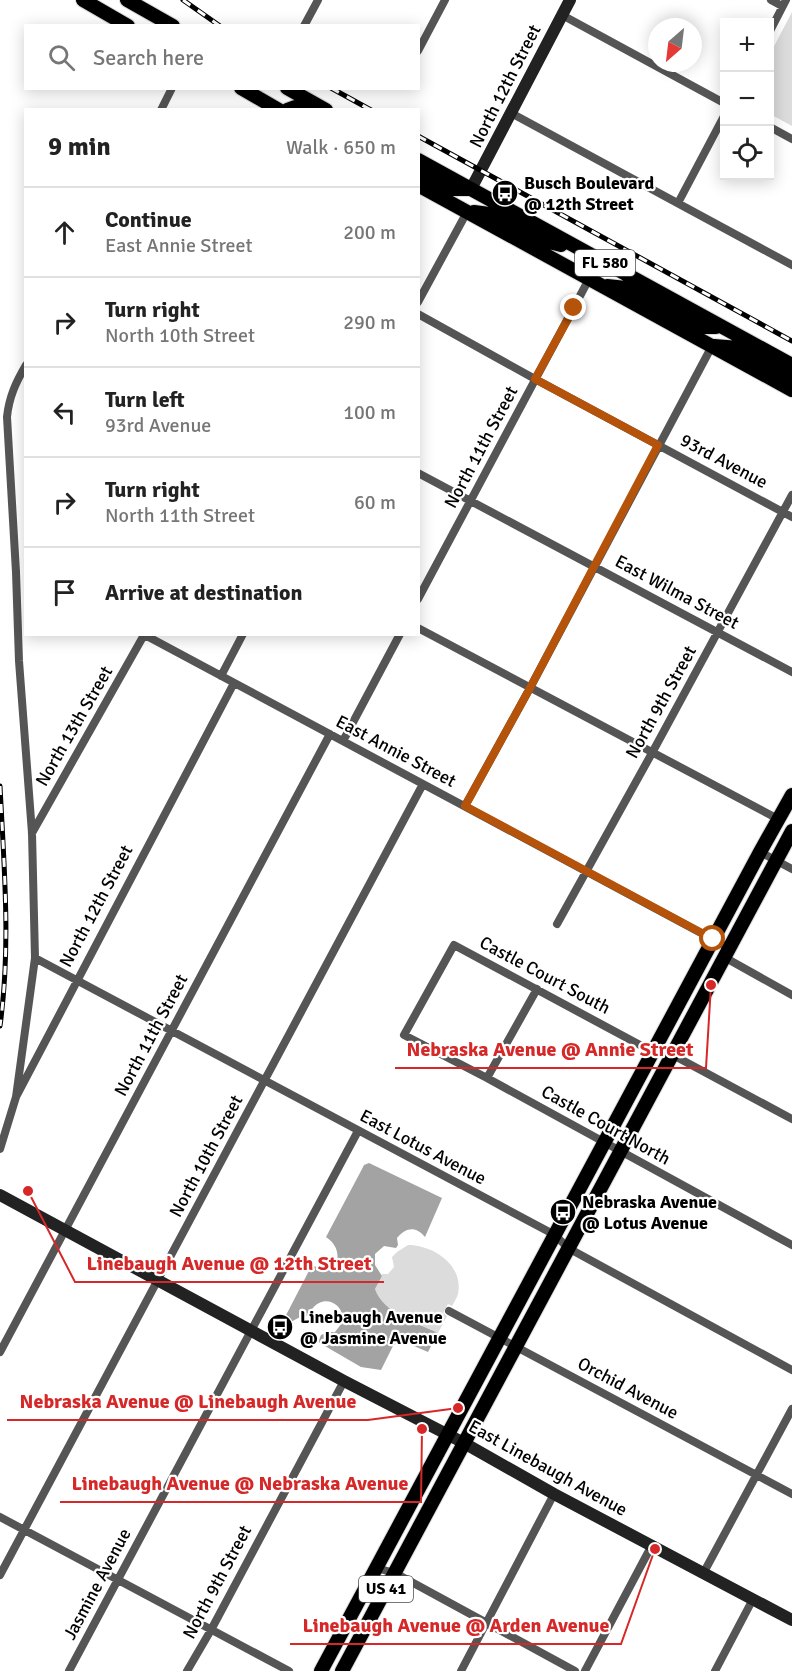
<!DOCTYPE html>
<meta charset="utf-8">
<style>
body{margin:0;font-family:Signika,sans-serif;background:#f2f2f2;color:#222}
.controls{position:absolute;right:18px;top:18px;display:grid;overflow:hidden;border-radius:0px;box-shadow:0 3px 15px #0003}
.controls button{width:54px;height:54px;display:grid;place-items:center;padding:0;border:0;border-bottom:2px solid #e0e0e0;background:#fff;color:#222;font:30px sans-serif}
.compass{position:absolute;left:648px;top:18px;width:54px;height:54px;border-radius:50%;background:#fff;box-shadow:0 3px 15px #0003;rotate:208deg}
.stop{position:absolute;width:18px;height:18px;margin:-14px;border:4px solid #b45309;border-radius:50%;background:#fff}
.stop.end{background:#b45309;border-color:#fff;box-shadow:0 2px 6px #0008}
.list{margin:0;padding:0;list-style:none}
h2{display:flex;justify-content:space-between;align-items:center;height:78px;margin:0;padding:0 24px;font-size:26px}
h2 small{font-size:20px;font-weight:400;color:#767676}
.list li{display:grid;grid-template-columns:39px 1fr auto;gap:18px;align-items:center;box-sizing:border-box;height:90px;padding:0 24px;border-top:2px solid #e0e0e0}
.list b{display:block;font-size:22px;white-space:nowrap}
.list p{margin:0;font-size:20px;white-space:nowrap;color:#767676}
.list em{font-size:20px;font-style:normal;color:#767676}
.icon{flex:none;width:33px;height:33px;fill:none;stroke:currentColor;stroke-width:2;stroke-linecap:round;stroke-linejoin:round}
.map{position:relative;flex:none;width:792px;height:1671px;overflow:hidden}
.search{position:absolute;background:#fff;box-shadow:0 3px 15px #0003;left:24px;top:24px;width:396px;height:66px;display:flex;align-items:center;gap:15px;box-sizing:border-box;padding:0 21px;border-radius:0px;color:#767676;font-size:22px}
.panel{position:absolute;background:#fff;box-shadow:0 3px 15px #0003;left:24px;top:108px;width:396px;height:528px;border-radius:0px}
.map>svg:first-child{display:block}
</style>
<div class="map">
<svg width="792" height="1671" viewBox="0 0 792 1671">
<rect width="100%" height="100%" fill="#fff"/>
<path fill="#dcdcdc" d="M 792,12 L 792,126 L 770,114 L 770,54 Z
M 408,1245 C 433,1245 464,1265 458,1294 C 457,1298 454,1302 452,1306 L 448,1304 L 443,1313 L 447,1316 L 438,1333 C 417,1323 383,1313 375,1289 L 382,1276 L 382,1274 L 388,1274 L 394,1267 L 392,1257 L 397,1252 Z"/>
<path fill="#a3a3a3" d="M 369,1163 L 442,1198 L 425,1237 C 416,1226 406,1227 397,1238 L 398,1245 L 396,1248 L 384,1246 L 375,1254 L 375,1265 L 382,1276 L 375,1289 C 383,1313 417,1323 438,1333 L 428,1352 L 400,1340 L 393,1346 L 381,1370 L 361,1367 L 318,1342 L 321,1335 L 329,1332 L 335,1332 C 338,1328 342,1324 342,1319 C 344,1307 330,1297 319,1303 C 313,1306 310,1312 306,1317 L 302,1316 L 287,1324 L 283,1321 L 312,1265 C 321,1269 328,1270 336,1265 C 340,1253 336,1244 326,1237 L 362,1169 L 364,1165 Z"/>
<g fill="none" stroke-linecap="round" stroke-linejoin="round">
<defs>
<path id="primary" d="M 83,0 L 128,26
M 127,0 L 173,26
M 241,88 L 279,110
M 287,88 L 326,110
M 287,110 L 295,107 L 302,110
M 418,160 L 792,365
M 418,174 L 450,189 L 470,189
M 418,185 L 792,390
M 474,212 L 497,215 L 545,241 L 561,245
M 607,286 L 626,288 L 695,324 L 705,327 L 716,327
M 714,346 L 739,348 L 792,376
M 321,1671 L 760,852 L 792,795
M 342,1671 L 792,831"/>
</defs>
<use href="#primary" stroke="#dbdbdb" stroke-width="16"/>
<path stroke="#555" stroke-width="8" d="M 771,0 L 782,6
M 562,15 L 724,103
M 304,26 L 318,0
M 770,31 L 786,0
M 418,51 L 445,0
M 161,110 L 172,88
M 511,113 L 792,265
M 770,127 L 792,139
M 678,203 L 724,116
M 418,302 L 467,212
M 418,314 L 535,379 L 792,517
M 418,473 L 792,672
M 418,599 L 589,279
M 418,628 L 778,819
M 143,634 L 729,948
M 221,676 L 243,634
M 343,741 L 400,634
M 465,806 L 530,688 L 712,346
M 32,833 L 144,635
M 760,852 L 792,869
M 557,924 L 652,753 L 792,495
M 724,957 L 792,995
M 35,958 L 555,1235 L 568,1248 L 792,1370
M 656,1046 L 792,1119
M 653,1052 L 454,945 L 404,1035 L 487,1078 L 792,1245
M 487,1078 L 537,989
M 16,1097 L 35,958 L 32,833 L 19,661 L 16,572 L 7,417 C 9,397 16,382 26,365
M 0,1149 L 16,1097 L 234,683
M 449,1311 L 792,1494
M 0,1352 L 330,734
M 0,1517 L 289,1671
M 376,1568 L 395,1573 L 575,1671
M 704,1572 L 792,1409
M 0,1575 L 423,784
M 69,1671 L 358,1131
M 187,1671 L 211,1630 L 344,1381
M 461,1671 L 554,1494
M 585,1671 L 652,1545
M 715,1671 L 753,1599"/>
<path stroke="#222" stroke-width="12" d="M 471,189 L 570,0
M 0,1195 L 344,1381 L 464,1443 L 554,1494 L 792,1620"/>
<use href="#primary" stroke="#000" stroke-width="14"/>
<defs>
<path id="rail" d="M 183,0 L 220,26
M 331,88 L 371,110
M 418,136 L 792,341
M 0,786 C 4,866 11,946 0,1026"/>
</defs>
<use href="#rail" stroke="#000" stroke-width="5"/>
<use href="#rail" stroke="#fff" stroke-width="3" stroke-dasharray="9" stroke-linecap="butt"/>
</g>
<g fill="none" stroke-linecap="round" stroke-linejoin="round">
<path stroke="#b45309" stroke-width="8" d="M 574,308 L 535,379 L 658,445 L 530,688 L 465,806 L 713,939"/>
</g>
<defs>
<symbol id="bus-disc" viewBox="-11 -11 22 22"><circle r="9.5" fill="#000" stroke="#fff"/><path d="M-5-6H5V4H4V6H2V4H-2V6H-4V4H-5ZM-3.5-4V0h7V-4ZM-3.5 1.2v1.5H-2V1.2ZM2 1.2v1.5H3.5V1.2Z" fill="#fff"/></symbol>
</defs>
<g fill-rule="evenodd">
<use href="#bus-disc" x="490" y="178" width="30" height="30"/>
<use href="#bus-disc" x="548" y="1197" width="30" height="30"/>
<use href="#bus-disc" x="265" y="1312" width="30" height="30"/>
</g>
<g text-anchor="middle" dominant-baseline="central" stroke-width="4.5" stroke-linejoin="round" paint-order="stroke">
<g fill="#fff" stroke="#4c4c4c" stroke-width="1.5">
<rect x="575" y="250" width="60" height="26" rx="4.5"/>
<rect x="359" y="1576" width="54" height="26" rx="4.5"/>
</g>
<g font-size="16" font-weight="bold" fill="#000">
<text x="605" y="263">FL 580</text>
<text x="386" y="1589">US 41</text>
</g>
<g font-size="18" fill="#000" stroke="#fff">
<text transform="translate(505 86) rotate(-63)">North 12th Street</text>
<text transform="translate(481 447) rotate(-62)">North 11th Street</text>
<text transform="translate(724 461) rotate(28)">93rd Avenue</text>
<text transform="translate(677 592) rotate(28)">East Wilma Street</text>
<text transform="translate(661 702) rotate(-61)">North 9th Street</text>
<text transform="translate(74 726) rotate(-60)">North 13th Street</text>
<text transform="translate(396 751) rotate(28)">East Annie Street</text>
<text transform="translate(96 906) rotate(-62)">North 12th Street</text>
<text transform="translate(545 975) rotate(28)">Castle Court South</text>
<text transform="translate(151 1035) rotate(-62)">North 11th Street</text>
<text transform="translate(606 1125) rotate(29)">Castle Court North</text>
<text transform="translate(423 1147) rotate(28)">East Lotus Avenue</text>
<text transform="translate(206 1156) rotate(-62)">North 10th Street</text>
<text transform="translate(628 1388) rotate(28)">Orchid Avenue</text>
<text transform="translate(548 1468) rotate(29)">East Linebaugh Avenue</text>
<text transform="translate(217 1582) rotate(-62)">North 9th Street</text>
<text transform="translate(97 1584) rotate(-62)">Jasmine Avenue</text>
</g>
<g font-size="18" font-weight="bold" fill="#000" stroke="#fff" text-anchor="start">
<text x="524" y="183">Busch Boulevard<tspan x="524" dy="21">@ 12th Street</tspan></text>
<text x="582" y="1202">Nebraska Avenue<tspan x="582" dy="21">@ Lotus Avenue</tspan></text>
<text x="300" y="1317">Linebaugh Avenue<tspan x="300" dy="21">@ Jasmine Avenue</tspan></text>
</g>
</g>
<path fill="none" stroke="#d62828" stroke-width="2" d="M711 985L706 1068H395M28 1191L75 1282H384M458 1408L368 1420H7M422 1429L421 1502H60M655 1549L621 1644H290"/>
<g fill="#d62828" stroke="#fff" stroke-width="2">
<circle cx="711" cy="985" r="6"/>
<circle cx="28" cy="1191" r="6"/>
<circle cx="458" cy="1408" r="6"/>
<circle cx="422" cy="1429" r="6"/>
<circle cx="655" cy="1549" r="6"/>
</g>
<g font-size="20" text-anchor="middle" font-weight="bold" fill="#d62828" stroke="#fff" stroke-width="4.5" stroke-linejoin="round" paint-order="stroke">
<text x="550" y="1056">Nebraska Avenue @ Annie Street</text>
<text x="229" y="1270">Linebaugh Avenue @ 12th Street</text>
<text x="188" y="1408">Nebraska Avenue @ Linebaugh Avenue</text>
<text x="240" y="1490">Linebaugh Avenue @ Nebraska Avenue</text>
<text x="456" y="1632">Linebaugh Avenue @ Arden Avenue</text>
</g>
</svg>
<div class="controls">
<button>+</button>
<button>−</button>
<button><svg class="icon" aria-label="locate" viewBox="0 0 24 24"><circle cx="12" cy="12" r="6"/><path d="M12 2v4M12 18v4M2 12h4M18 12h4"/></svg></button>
</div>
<svg class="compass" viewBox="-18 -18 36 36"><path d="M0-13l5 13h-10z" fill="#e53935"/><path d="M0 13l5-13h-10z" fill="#767676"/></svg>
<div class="stop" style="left:713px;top:939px"></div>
<div class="stop end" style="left:574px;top:308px"></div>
<div class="search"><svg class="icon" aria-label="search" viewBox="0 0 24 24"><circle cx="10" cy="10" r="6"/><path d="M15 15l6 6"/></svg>Search here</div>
<section class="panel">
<h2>9 min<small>Walk · 650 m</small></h2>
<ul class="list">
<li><svg class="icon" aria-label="ahead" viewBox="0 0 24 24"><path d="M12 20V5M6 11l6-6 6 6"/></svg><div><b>Continue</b><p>East Annie Street</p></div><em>200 m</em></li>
<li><svg class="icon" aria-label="right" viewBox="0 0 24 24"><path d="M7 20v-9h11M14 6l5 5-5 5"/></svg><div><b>Turn right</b><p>North 10th Street</p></div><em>290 m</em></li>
<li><svg class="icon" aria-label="left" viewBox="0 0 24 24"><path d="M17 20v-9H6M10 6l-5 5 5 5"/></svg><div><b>Turn left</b><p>93rd Avenue</p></div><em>100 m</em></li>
<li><svg class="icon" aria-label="right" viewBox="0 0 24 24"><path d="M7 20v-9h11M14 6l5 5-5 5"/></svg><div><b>Turn right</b><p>North 11th Street</p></div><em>60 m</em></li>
<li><svg class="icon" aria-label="arrive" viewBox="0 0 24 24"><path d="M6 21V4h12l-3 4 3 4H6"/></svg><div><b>Arrive at destination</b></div></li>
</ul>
</section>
</div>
